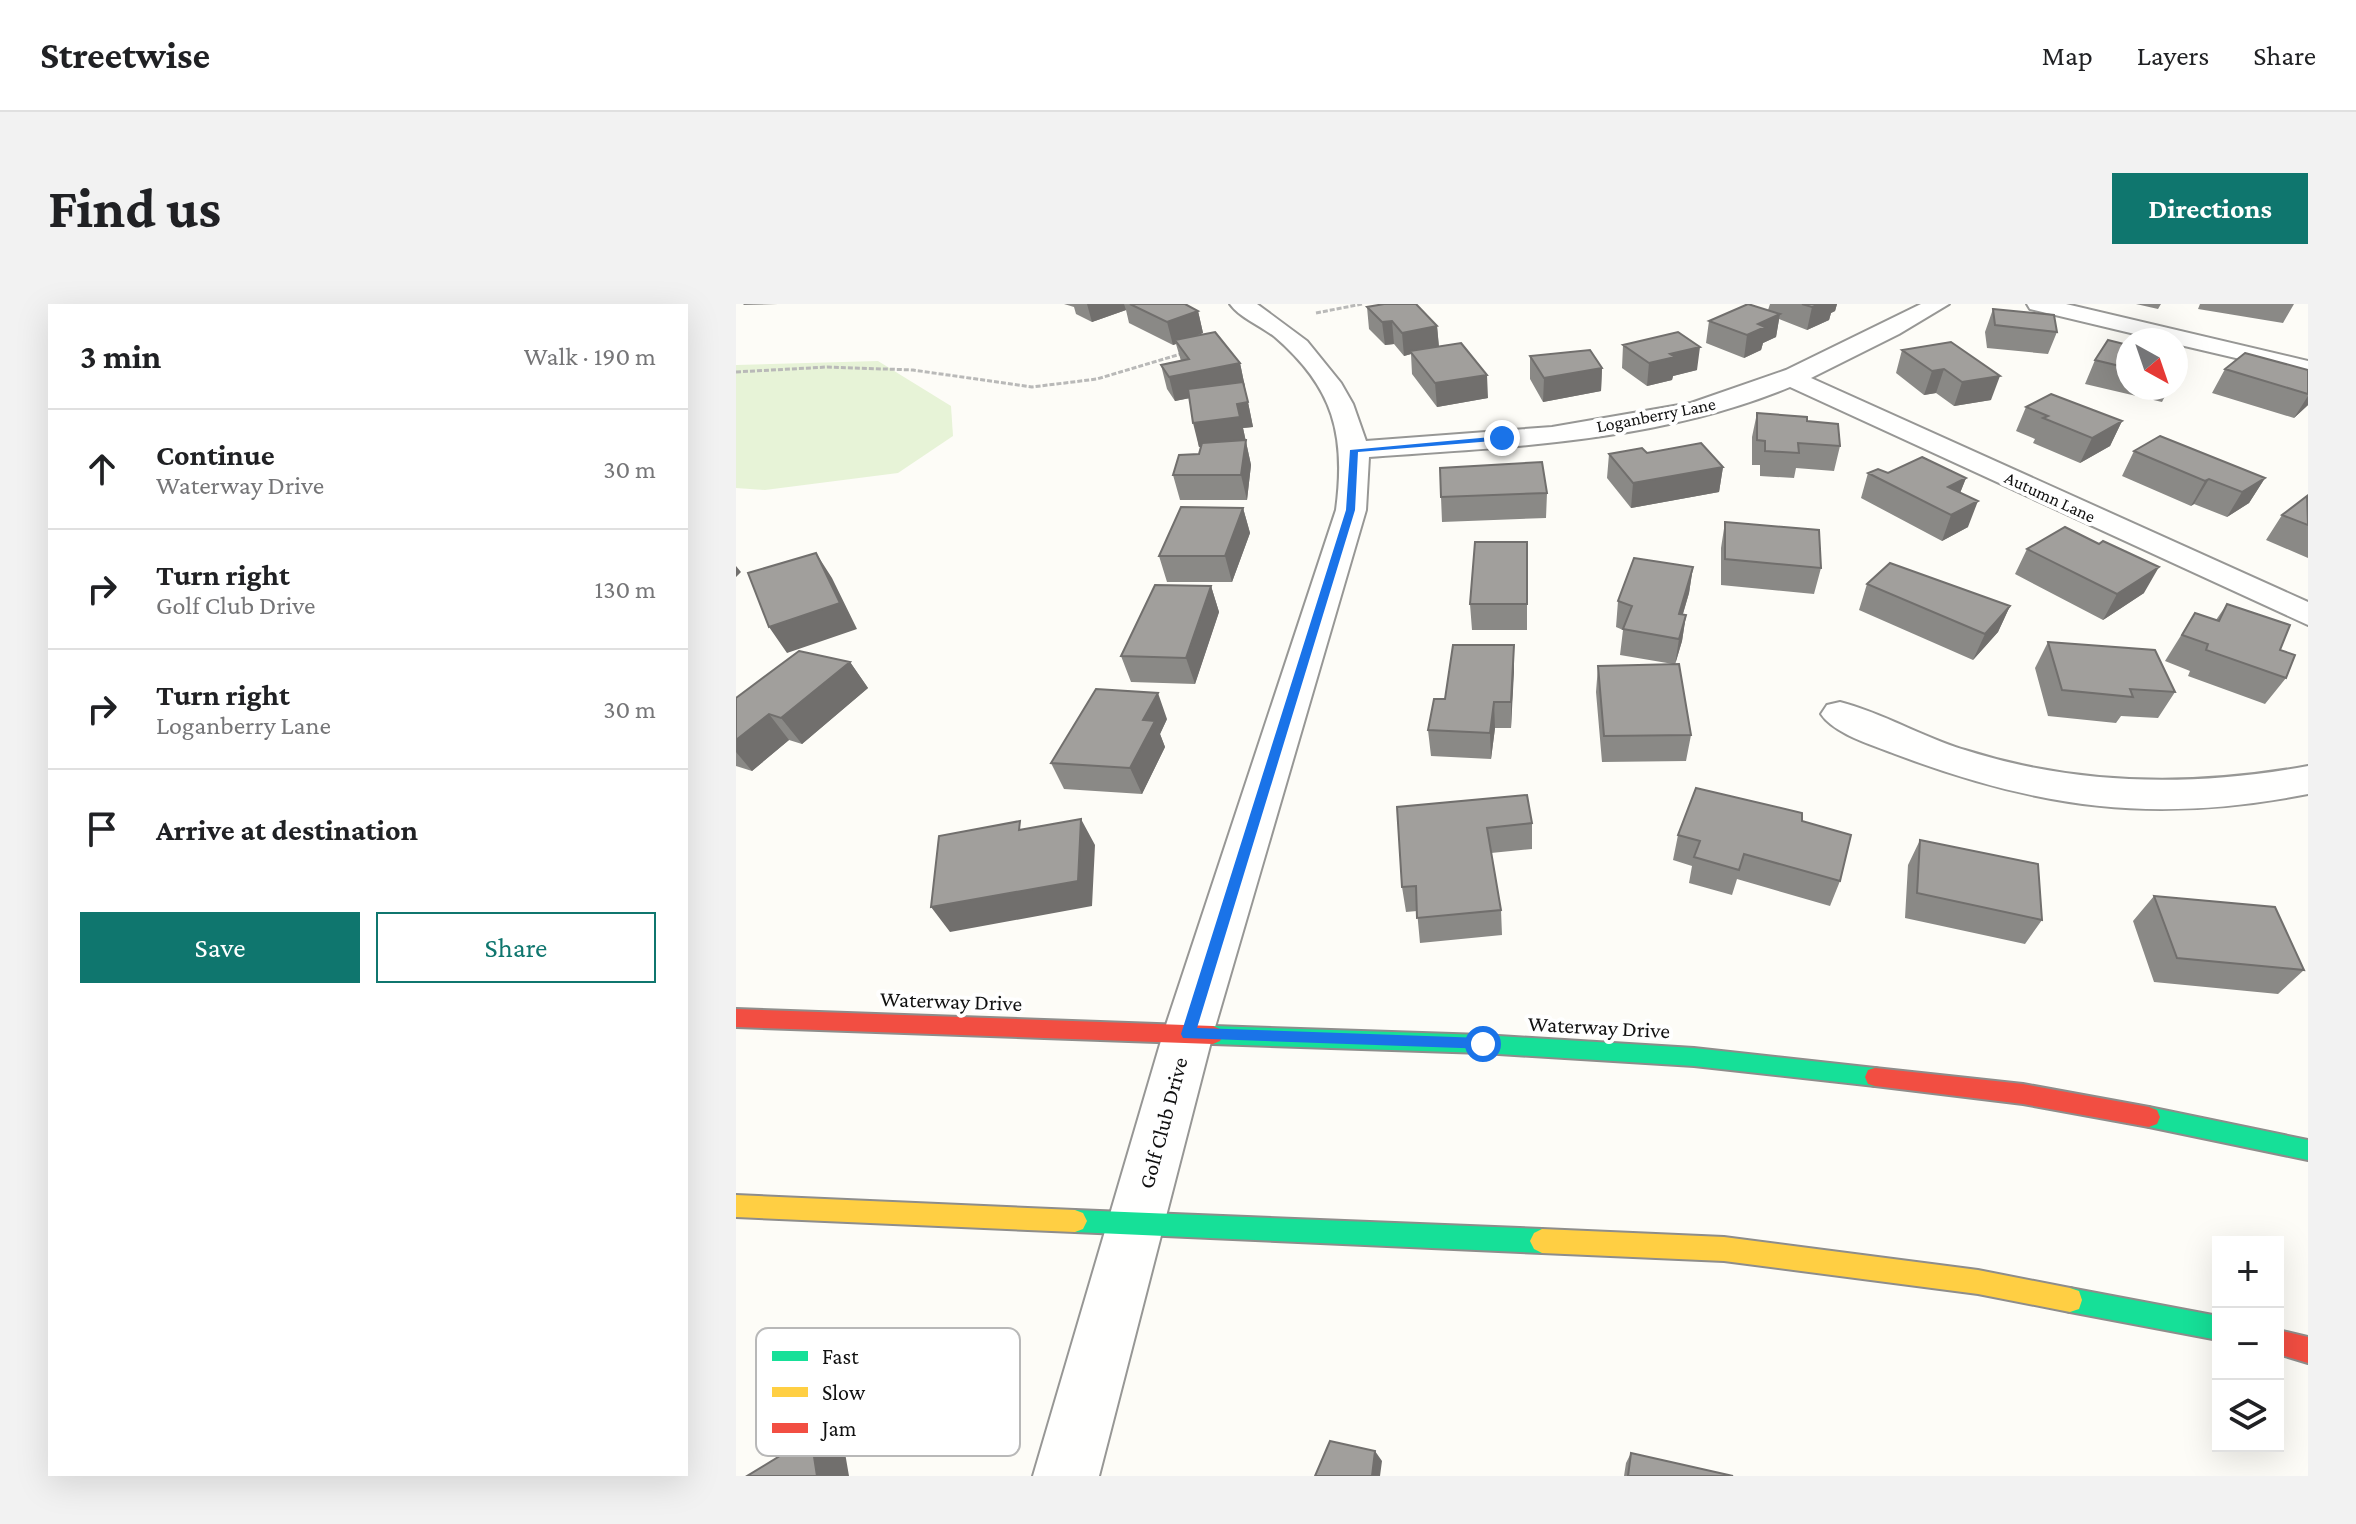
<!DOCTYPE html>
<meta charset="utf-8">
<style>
body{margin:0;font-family:"Crimson Pro",serif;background:#f2f2f2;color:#202124}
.controls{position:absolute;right:24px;bottom:24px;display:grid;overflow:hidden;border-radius:0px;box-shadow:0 8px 32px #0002}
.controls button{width:72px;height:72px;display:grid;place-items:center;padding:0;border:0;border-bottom:2px solid #e0e0e0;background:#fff;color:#202124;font:40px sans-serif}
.compass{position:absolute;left:1380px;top:24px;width:72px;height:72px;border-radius:50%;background:#fff;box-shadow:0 8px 32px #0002;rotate:140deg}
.stop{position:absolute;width:24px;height:24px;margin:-18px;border:6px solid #1a73e8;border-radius:50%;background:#fff}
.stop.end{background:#1a73e8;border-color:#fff;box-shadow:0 2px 8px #0008}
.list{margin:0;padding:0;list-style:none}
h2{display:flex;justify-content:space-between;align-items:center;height:104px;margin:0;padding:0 32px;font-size:34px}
h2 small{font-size:26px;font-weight:400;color:#757577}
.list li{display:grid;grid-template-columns:52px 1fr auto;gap:24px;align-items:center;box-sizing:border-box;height:120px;padding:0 32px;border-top:2px solid #e0e0e0}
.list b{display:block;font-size:30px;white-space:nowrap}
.list p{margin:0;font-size:26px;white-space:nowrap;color:#757577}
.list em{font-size:26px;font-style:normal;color:#757577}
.actions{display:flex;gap:16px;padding:24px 32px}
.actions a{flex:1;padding:18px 0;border:2px solid #0f766e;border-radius:0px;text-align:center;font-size:28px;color:#0f766e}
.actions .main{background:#0f766e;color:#fff}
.icon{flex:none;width:44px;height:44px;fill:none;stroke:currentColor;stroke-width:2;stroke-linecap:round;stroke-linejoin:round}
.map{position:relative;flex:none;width:1572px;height:1172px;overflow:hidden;border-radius:0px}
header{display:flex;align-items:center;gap:48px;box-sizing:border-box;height:112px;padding:0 40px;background:#fff;border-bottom:2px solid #e0e0e0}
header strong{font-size:38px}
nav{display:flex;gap:44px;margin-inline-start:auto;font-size:28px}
.intro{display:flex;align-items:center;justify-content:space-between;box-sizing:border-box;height:192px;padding:0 48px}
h1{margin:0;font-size:56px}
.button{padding:20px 36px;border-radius:0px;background:#0f766e;color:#fff;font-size:28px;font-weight:700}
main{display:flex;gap:48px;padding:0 48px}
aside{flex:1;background:#fff;border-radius:0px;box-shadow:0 8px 32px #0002}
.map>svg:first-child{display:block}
</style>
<header>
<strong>Streetwise</strong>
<nav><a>Map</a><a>Layers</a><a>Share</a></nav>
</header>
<div class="intro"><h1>Find us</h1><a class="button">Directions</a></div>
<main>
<aside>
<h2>3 min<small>Walk · 190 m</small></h2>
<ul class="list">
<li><svg class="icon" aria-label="ahead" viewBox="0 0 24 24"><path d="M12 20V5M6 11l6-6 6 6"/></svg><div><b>Continue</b><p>Waterway Drive</p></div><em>30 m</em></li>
<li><svg class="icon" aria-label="right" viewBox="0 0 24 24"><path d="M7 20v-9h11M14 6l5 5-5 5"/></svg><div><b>Turn right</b><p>Golf Club Drive</p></div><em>130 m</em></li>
<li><svg class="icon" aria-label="right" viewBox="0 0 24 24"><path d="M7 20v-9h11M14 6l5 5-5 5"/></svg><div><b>Turn right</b><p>Loganberry Lane</p></div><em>30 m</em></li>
<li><svg class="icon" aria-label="arrive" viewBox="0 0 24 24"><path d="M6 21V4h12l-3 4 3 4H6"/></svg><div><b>Arrive at destination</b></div></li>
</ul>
<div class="actions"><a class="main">Save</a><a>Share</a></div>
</aside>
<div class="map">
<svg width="1572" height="1172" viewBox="0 0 1572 1172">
<rect width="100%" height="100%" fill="#fdfcf7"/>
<path fill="#e7f3d7" d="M 142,57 L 215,102 L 217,132 L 162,169 L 29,186 L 0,184 L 0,61 Z"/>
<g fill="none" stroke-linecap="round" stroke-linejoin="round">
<defs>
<path id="street" d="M 494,0 L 521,0 L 571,37 L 605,79 L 617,100 L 630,137 L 816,123 L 955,99 L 1050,66 L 1185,0 L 1213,0 L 1163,30 L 1075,74 L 1572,298 L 1572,321 L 1054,83 C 921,138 775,143 633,153 L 630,206 L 477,730 L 363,1172 L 297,1172 L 427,730 L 600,206 C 610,131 598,84 539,33 C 525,22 504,14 494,0 Z
M 1291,0 L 1330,0 L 1572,57 L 1572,71 L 1440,40 L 1440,36 L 1424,36 L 1294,5 Z
M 1104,398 C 1147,409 1186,433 1229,446 C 1342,482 1456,483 1572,462 L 1572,490 C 1419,520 1305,505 1159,450 C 1137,441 1098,430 1085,410 L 1091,401 Z"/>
<path id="fast" d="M 477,722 L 747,731 L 958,744 L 1139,764 L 1146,766 L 1149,773 L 1146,780 L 1139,782 L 958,762 L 747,749 L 477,740 L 470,737 L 467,731 L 470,725 Z
M 1413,803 L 1572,836 L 1572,856 L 1413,823 L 1405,820 L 1402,813 L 1405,806 Z
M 339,906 L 806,925 L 814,929 L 818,937 L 814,945 L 806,949 L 339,928 L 331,925 L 327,917 L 331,909 Z
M 1334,984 L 1482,1012 L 1482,1036 L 1334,1008 L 1325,1005 L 1322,996 L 1325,987 Z"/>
<path id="slow" d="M 0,891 L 339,906 L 347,909 L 351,917 L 347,925 L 339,928 L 0,913 Z
M 806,925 L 988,933 L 1242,966 L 1334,984 L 1343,987 L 1346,996 L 1343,1005 L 1334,1008 L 1242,990 L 988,957 L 806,949 L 798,945 L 794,937 L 798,929 Z"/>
<path id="jam" d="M 0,705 L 477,722 L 484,725 L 487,731 L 484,737 L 477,740 L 0,723 Z
M 1139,764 L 1287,780 L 1413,803 L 1421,806 L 1424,813 L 1421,820 L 1413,823 L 1287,800 L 1139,782 L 1132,780 L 1129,773 L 1132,766 Z
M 1542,1026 L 1572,1033 L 1572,1059 L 1542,1050 Z"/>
</defs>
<use href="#street" stroke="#979795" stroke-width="4"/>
<use href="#fast" stroke="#8e8d8b" stroke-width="4"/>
<use href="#slow" stroke="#8e8d8b" stroke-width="4"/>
<use href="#jam" stroke="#8e8d8b" stroke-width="4"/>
<path stroke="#b9b9b8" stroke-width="3" stroke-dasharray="5 2" stroke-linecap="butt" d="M 580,9 L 626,0
M 0,68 L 91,63 L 177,66 L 296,83 L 361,75 L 448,49"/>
<use href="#street" fill="#fffffe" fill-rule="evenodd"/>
<use href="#fast" fill="#16e098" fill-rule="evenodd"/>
<use href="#slow" fill="#ffcf43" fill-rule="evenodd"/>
<use href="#jam" fill="#f24e42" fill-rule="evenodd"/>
</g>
<path fill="#8a8986" d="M 7,0 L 42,0 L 8,1 Z
M 328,0 L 449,0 L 462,7 L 467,29 L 462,31 L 504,59 L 517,123 L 507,124 L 515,161 L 511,196 L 444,196 L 437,171 L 463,150 L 465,143 L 463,143 L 454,94 L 439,97 L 431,85 L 425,61 L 445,57 L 440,40 L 437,41 L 393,19 L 390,6 L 356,18 L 340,10 L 338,3 Z
M 1034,0 L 1101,0 L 1099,7 L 1095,9 L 1093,16 L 1071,26 L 1043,15 L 1040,33 L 1027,39 L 1025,46 L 1008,54 L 970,39 L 973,17 L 1032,6 Z
M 1400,0 L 1425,0 L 1422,5 Z
M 1464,0 L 1558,0 L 1547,19 L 1462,5 Z
M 631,3 L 701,22 L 703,42 L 752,94 L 701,103 L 676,70 L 675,50 L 668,52 L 658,40 L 649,41 L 633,25 Z
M 1257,5 L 1321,28 L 1312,50 L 1251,44 L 1249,28 Z
M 1215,38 L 1255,96 L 1218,102 L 1200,89 L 1188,91 L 1160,69 L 1166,46 Z
M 887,41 L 961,66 L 937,72 L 936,76 L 911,82 L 886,64 Z
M 1392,41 L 1392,84 L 1433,84 L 1426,98 L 1349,80 L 1359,56 Z
M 794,52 L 866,64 L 865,87 L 807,98 L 794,75 Z
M 1489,65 L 1572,66 L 1572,101 L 1558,114 L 1476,89 Z
M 1290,103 L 1386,117 L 1374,142 L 1344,159 L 1297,139 L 1299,135 L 1280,127 Z
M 1021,109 L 1071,117 L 1104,142 L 1098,167 L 1060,164 L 1058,174 L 1024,172 L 1024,161 L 1016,161 L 1016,133 Z
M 1398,147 L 1529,174 L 1513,199 L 1491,213 L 1458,200 L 1455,202 L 1386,172 Z
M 911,149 L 987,163 L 983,188 L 895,204 L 871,174 L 873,150 Z
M 1132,169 L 1230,174 L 1224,189 L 1232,223 L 1206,237 L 1125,194 Z
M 811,189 L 810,214 L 706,218 L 705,193 Z
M 1572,192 L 1572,254 L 1530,236 L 1546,211 Z
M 507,204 L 514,229 L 496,278 L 431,278 L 423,252 Z
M 989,218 L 1085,264 L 1078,290 L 985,281 L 985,244 Z
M 791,238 L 791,326 L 736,326 L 734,300 Z
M 1291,245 L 1408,289 L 1367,316 L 1279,270 Z
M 957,263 L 953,289 L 947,310 L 950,311 L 946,337 L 939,360 L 955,431 L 950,457 L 866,458 L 860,388 L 862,362 L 937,360 L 884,351 L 887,326 L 880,323 L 882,297 Z
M 1131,280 L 1274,302 L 1262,328 L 1237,356 L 1123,306 Z
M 475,282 L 483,308 L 459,380 L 395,378 L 385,352 Z
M 1491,300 L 1544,346 L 1550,374 L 1529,400 L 1452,372 L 1454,367 L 1429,357 L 1459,309 L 1480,316 Z
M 1312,338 L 1439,388 L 1422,414 L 1385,412 L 1380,419 L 1312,412 L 1299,364 Z
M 778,341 L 775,424 L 759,424 L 755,455 L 695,452 L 692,426 L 709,395 Z
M 114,358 L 132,384 L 66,440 L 53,436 L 16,467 L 0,462 L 0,394 Z
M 431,415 L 424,430 L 429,443 L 406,490 L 328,485 L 315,459 Z
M 661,503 L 796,519 L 796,545 L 755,549 L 765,606 L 766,631 L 684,639 L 681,607 L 670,608 L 666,583 Z
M 1066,517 L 1104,577 L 1094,602 L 1001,575 L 996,591 L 953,579 L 956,562 L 937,556 L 942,531 Z
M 1184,536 L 1306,616 L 1289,640 L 1169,614 L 1172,561 Z
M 1418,592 L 1568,666 L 1542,690 L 1418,678 L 1397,617 Z
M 895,1149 L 997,1172 L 888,1172 L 890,1159 Z"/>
<path fill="#716f6d" d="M 351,0 L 388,0 L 390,6 L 356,18 Z
M 1084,0 L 1101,0 L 1099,7 L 1095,9 L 1093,16 L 1071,26 L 1076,3 Z
M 462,7 L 467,29 L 442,39 L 439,36 L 440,40 L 437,41 L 431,18 Z
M 1044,10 L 1040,33 L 1027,39 L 1025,46 L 1008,54 L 1011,31 L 1022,20 Z
M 656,17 L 658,40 L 649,41 L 646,18 Z
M 701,22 L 703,45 L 674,47 L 675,50 L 668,52 L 666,29 Z
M 964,43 L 961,66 L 937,72 L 936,76 L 911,82 L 913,59 L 934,50 Z
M 504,59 L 509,83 L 439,97 L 433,73 Z
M 866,64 L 865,87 L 807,98 L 808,74 Z
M 1208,65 L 1200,89 L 1188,91 L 1196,67 Z
M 751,71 L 752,94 L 701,103 L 699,79 Z
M 1264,72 L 1255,96 L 1218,102 L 1226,78 Z
M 1572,92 L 1572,101 L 1558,114 Z
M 512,98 L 517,123 L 507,124 L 515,161 L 511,196 L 505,171 L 509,138 L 463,143 L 457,119 L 501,100 Z
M 1386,117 L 1374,142 L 1344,159 L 1356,134 Z
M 987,163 L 983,188 L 895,204 L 897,179 Z
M 1230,174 L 1220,199 L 1212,183 Z
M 1529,174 L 1513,199 L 1491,213 L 1506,188 Z
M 1473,175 L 1458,200 L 1455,202 L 1469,177 Z
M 1242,197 L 1232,223 L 1206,237 L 1215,211 Z
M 507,204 L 514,229 L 496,278 L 489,252 Z
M 80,249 L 96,274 L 121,325 L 51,349 L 33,323 Z
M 0,262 L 5,268 L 0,273 Z
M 957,263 L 953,289 L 939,336 L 943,310 Z
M 1423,263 L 1408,289 L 1367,316 L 1381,290 Z
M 475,282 L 483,308 L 459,380 L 450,354 Z
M 1274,302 L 1262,328 L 1237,356 L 1249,330 Z
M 950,311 L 946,337 L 939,361 L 943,335 Z
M 778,341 L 778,368 L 775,424 L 775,398 Z
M 114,358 L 132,384 L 66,440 L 45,414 Z
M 422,389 L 431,415 L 424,430 L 429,443 L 406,490 L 394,464 L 407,416 Z
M 758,398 L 759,424 L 755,455 L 754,429 Z
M 33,410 L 53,436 L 16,467 L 0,448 L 0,436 Z
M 345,515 L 359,541 L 356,602 L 214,628 L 195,603 Z
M 75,1133 L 108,1143 L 113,1172 L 81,1172 Z
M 639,1147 L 646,1157 L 644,1172 L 636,1172 Z"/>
<path fill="#a19f9c" stroke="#716f6d" stroke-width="2" d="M 394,0 L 449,0 L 462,7 L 431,18 Z
M 648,0 L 680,0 L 701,22 L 666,29 L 656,17 L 646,18 L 631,3 Z
M 1012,0 L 1044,10 L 1022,20 L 1029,23 L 1011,31 L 973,17 Z
M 1066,0 L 1084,0 L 1076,3 Z
M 1257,5 L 1318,11 L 1321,28 L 1259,21 Z
M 479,28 L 504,59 L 433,73 L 425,61 L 453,55 L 439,36 Z
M 942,28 L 964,43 L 934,50 L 939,53 L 913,59 L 887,41 Z
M 1372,36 L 1392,41 L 1392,64 L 1359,56 Z
M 1215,38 L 1264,72 L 1226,78 L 1208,65 L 1196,67 L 1166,46 Z
M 725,39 L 751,71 L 699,79 L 674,47 Z
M 854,46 L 866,64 L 808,74 L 794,52 Z
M 1509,49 L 1572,66 L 1572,90 L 1489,65 Z
M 1440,51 L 1449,53 L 1440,70 Z
M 507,78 L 512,98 L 501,100 L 504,113 L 457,119 L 452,85 Z
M 1315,90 L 1386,117 L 1356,134 L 1307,114 L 1312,112 L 1290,103 Z
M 1021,109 L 1071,113 L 1071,117 L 1102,120 L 1104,142 L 1062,139 L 1063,149 L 1029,147 L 1029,137 L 1021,136 Z
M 1424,132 L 1529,174 L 1506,188 L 1473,175 L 1469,177 L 1398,147 Z
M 510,136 L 505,171 L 437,171 L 443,151 L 463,150 L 466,139 Z
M 965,139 L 987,163 L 897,179 L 873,150 L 906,144 L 911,149 Z
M 1186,153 L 1230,174 L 1212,183 L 1242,197 L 1215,211 L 1132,169 L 1142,165 L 1152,169 Z
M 806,158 L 811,189 L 705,193 L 704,164 Z
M 1571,192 L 1572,221 L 1546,211 Z
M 445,203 L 507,204 L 489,252 L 423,252 Z
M 989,218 L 1083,226 L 1085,264 L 989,255 Z
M 1329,223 L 1363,240 L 1367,237 L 1423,263 L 1381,290 L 1291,245 Z
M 739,238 L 791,238 L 791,300 L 734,300 Z
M 80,249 L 104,299 L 33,323 L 12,269 Z
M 898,254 L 957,263 L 943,310 L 950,311 L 943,335 L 887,325 L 896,302 L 882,297 Z
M 1154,259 L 1274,302 L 1249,330 L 1131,280 Z
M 419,281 L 475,282 L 450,354 L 385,352 Z
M 1491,300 L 1554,321 L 1544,346 L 1559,351 L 1550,374 L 1470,346 L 1472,340 L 1446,331 L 1459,309 L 1483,317 Z
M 1312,338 L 1419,346 L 1439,388 L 1394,385 L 1397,393 L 1326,386 Z
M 717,341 L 778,341 L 775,398 L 758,398 L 754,429 L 692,426 L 698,395 L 709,395 Z
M 63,347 L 114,358 L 45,414 L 33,410 L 0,436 L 0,394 Z
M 943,360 L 955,431 L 868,432 L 862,362 Z
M 360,385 L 422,389 L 407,416 L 419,417 L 394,464 L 315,459 Z
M 960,484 L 1066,509 L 1066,517 L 1115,531 L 1104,577 L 1008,550 L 1003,566 L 958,553 L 964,537 L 942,531 Z
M 791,491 L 796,519 L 751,524 L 765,606 L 681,614 L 680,582 L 666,583 L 661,503 Z
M 345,515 L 342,577 L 195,603 L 203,532 L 284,517 L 283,526 Z
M 1184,536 L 1302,560 L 1306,616 L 1181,589 Z
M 1418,592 L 1539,603 L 1568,666 L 1441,654 Z
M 75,1133 L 81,1172 L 11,1172 Z
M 594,1137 L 639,1147 L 636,1172 L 579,1172 Z
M 895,1149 L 997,1172 L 892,1172 Z"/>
<path fill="#1a73e8" d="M 766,132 L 769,136 L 622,148 L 619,206 L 461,724 L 747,734 L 755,740 L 753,745 L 447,734 L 445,730 L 610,206 L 614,146 Z"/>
<g text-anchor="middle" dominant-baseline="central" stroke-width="8" stroke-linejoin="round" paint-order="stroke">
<g font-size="18" fill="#111" stroke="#fff">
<text transform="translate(920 111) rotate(-11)">Loganberry Lane</text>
<text transform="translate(1314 193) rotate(25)">Autumn Lane</text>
</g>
<g font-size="22" fill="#111" stroke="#fff">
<text transform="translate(215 697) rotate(2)">Waterway Drive</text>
<text transform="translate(863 723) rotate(3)">Waterway Drive</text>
<text transform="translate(427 819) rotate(-75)">Golf Club Drive</text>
</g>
</g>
<rect x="20" y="1024" width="264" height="128" rx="12" fill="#fff" stroke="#b8b8b8" stroke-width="2"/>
<rect x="36" y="1047" width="36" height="10" fill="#16e098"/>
<rect x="36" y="1083" width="36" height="10" fill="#ffcf43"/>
<rect x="36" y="1119" width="36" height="10" fill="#f24e42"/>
<g font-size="22" fill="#111">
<text x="86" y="1060">Fast</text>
<text x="86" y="1096">Slow</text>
<text x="86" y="1132">Jam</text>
</g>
</svg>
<div class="controls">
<button>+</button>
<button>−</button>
<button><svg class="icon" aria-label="layers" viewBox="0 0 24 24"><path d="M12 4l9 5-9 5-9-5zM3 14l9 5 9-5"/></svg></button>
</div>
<svg class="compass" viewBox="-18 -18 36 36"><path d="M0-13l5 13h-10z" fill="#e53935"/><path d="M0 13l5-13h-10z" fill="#757577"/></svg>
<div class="stop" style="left:747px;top:740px"></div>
<div class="stop end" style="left:766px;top:134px"></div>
</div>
</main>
